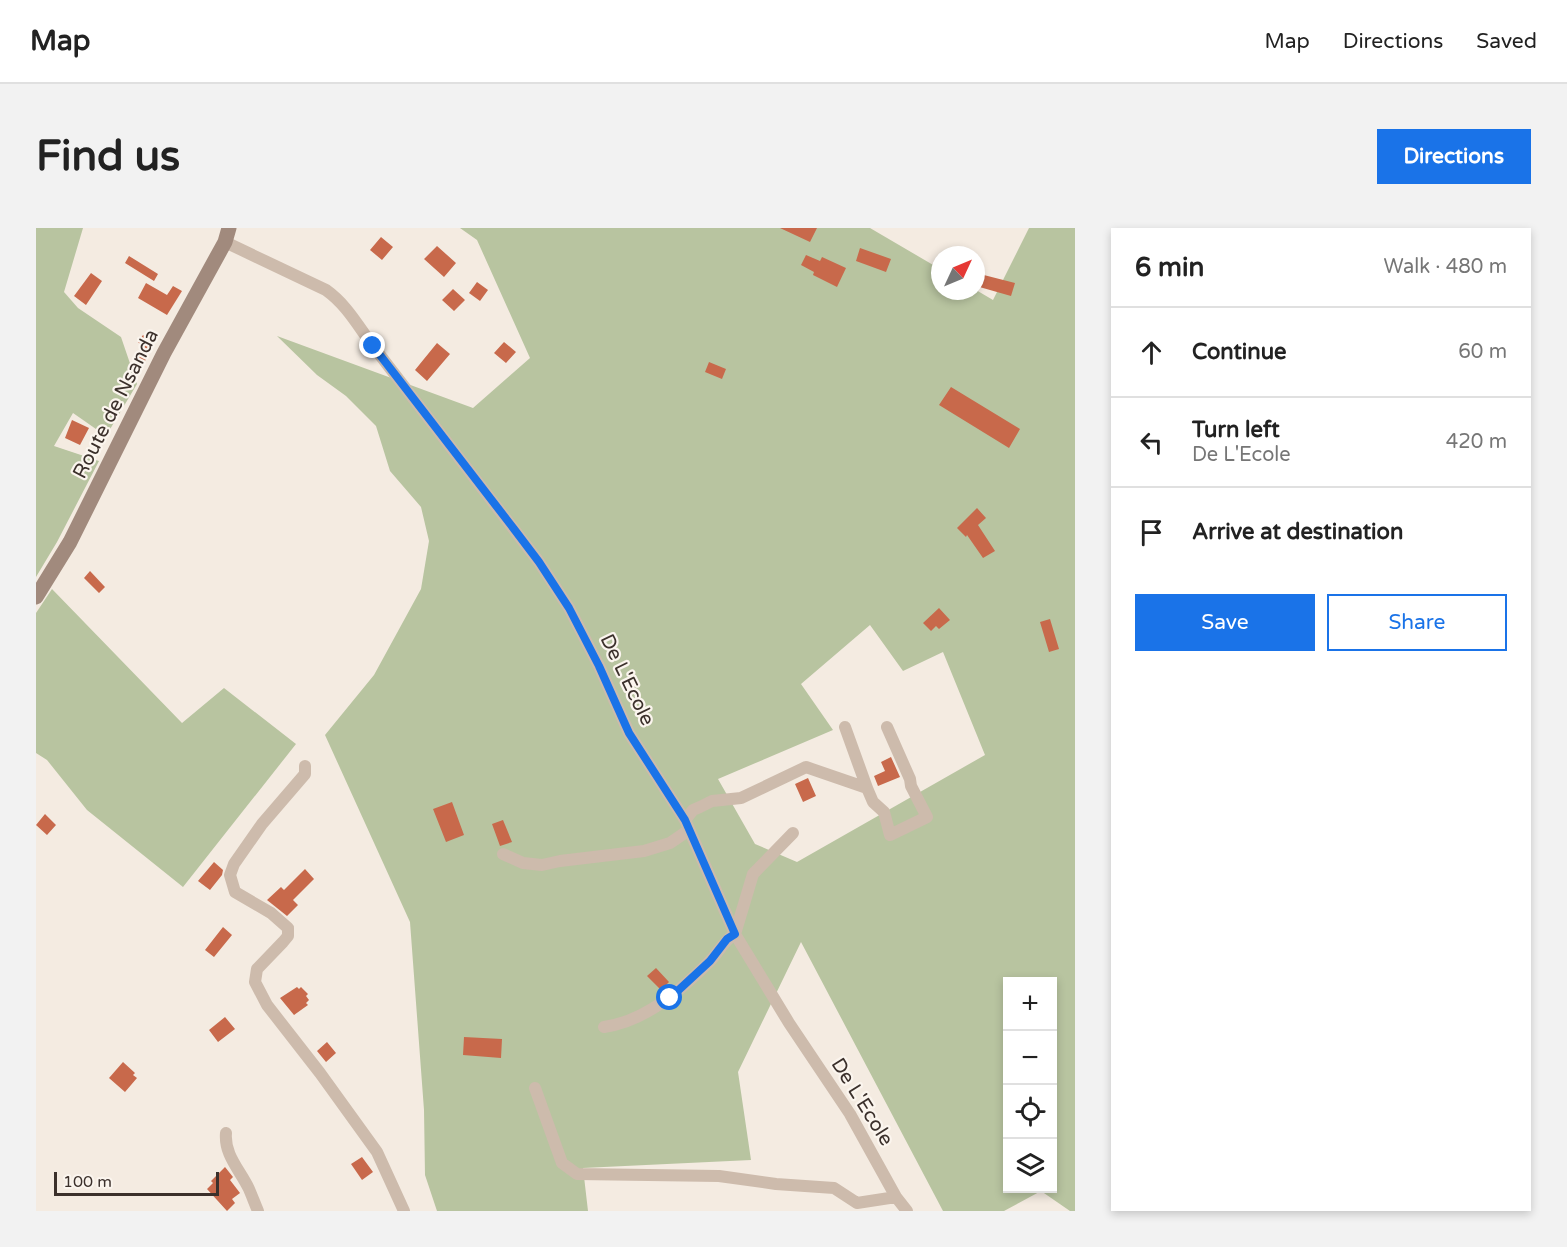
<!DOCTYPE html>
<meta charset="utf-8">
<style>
body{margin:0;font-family:"Varela Round",sans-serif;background:#f2f2f2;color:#222}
.controls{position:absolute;right:18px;bottom:18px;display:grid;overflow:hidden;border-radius:0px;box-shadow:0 3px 9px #0003}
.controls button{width:54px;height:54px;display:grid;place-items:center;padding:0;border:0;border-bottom:2px solid #e0e0e0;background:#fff;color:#222;font:30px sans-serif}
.compass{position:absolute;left:895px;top:18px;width:54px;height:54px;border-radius:50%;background:#fff;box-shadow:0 3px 9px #0003;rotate:46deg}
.scale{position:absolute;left:18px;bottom:15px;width:165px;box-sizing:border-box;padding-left:6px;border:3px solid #3b302b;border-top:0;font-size:16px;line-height:21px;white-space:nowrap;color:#3b302b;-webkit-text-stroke:4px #fbf5ee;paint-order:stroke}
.stop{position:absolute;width:18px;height:18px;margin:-14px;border:4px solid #1a73e8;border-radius:50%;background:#fff}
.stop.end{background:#1a73e8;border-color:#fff;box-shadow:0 2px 6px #0008}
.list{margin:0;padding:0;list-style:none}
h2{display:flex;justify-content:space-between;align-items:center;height:78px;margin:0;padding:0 24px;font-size:26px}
h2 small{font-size:20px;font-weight:400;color:#767676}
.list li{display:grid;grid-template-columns:39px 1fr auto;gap:18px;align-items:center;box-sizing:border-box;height:90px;padding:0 24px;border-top:2px solid #e0e0e0}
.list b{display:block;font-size:22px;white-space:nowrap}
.list p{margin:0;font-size:20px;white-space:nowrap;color:#767676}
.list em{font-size:20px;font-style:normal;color:#767676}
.actions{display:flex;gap:12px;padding:18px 24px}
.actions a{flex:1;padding:14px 0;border:2px solid #1a73e8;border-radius:0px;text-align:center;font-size:21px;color:#1a73e8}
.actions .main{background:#1a73e8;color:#fff}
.icon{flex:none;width:33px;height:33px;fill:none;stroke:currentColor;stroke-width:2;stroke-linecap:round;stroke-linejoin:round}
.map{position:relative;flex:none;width:1039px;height:983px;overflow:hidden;border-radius:0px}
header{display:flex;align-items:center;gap:36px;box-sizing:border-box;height:84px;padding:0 30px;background:#fff;border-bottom:2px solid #e0e0e0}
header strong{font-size:28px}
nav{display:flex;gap:33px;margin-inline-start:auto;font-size:21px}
.intro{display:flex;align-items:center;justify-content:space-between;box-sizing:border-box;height:144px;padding:0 36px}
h1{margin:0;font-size:42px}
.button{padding:15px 27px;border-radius:0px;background:#1a73e8;color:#fff;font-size:21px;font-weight:700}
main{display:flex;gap:36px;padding:0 36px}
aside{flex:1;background:#fff;border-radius:0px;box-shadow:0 3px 9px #0003}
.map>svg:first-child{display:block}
</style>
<header>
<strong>Map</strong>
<nav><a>Map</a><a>Directions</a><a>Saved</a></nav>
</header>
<div class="intro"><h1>Find us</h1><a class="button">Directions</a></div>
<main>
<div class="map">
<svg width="1039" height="983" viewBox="0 0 1039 983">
<rect width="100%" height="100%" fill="#f4ebe1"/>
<path fill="#b8c4a0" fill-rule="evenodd" d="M 0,0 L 47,0 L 28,64 L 42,80 L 85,109 L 101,156 L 70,208 L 37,185 L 18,218 L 63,233 L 21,314 L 0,349 Z
M 424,0 L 834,0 L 904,41 L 904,63 L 940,62 L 957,72 L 993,0 L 1039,0 L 1039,983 L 1034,983 L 1005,963 L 968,983 L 907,983 L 765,714 L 702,844 L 715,932 L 547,940 L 552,983 L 401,983 L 389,947 L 388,882 L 374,694 L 289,507 L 338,447 L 385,361 L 393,313 L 385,279 L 354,243 L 340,198 L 310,168 L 281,147 L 241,108 L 437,180 L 494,130 L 441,12 ZM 834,397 L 867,443 L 907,424 L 949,527 L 761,634 L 719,616 L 682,551 L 797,502 L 765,456 ZM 972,754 L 1017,754 L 1017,960 L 972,960 Z
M 16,361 L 146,495 L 188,460 L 260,516 L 147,659 L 51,582 L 11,532 L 0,525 L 0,385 Z"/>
<path fill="#c8694b" d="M 744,0 L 781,0 L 774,14 Z
M 345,9 L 357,19 L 346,32 L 334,22 Z
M 401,18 L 420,35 L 408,49 L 388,31 Z
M 824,20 L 855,31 L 850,44 L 820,33 Z
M 770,27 L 784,33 L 786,29 L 810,40 L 801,59 L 777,47 L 778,44 L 765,37 Z
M 93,28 L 122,46 L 118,53 L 89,35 Z
M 55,45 L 66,53 L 50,77 L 38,68 Z
M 940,45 L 979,55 L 975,68 L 940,58 Z
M 441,54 L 452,62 L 444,73 L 433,65 Z
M 110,55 L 131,67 L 137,58 L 146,63 L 131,87 L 102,70 Z
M 417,61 L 429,72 L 418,83 L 406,72 Z
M 107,107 L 117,115 L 109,133 L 100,129 L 106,118 L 102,114 Z
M 468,114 L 480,124 L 470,135 L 458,125 Z
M 401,115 L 414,126 L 391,153 L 379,142 Z
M 673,134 L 690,141 L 686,151 L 669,144 Z
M 915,159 L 984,201 L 973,220 L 903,177 Z
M 36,192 L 53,200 L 44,217 L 29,210 Z
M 941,280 L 950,290 L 942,297 L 959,323 L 947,330 L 931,307 L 930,309 L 921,300 Z
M 54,343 L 69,359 L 63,365 L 48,350 Z
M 903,380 L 914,392 L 903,401 L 900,398 L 895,403 L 887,395 Z
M 1014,391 L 1023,421 L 1013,424 L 1004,394 Z
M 855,529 L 864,549 L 842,558 L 838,548 L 849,543 L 845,534 Z
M 772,550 L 780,568 L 767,574 L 759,556 Z
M 416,574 L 428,607 L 410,614 L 397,581 Z
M 9,586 L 20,597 L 11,607 L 0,597 Z
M 467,592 L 476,614 L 464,618 L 456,596 Z
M 178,634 L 187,642 L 186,647 L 174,662 L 162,653 Z
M 269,641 L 278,651 L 257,672 L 262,677 L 251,688 L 231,672 L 245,659 L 248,662 Z
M 187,699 L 196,707 L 178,729 L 169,722 Z
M 620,740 L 633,754 L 625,762 L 611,748 Z
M 261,759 L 263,761 L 265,759 L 272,766 L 270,768 L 273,772 L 270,775 L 272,777 L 258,787 L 244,770 Z
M 189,789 L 199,801 L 182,814 L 173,802 Z
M 428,809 L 466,811 L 465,830 L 427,827 Z
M 291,814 L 300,825 L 290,834 L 281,823 Z
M 87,834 L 99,845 L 97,847 L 101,850 L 89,864 L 73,850 Z
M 326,929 L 337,944 L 326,952 L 315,936 Z
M 189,939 L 197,949 L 194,952 L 204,965 L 196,971 L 199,975 L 191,983 L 171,961 L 177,955 L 175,953 Z"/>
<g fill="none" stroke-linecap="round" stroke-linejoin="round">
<path stroke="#cdbbac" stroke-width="12" d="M 189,14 L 290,62 C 311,77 322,98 337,118 L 503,334 L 533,380 L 563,438 L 593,505 L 649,592 L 699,706 L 753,795 L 814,886 L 860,969 L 871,983
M 809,499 L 831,560 L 837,574 L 848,584 L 854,607 L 891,589 L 875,558 L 874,551 L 851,499
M 269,538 L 269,546 L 226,596 L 198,636 L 194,647 L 199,664 L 235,685 L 252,700 L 252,708 L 247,714 L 221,741 L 219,754 L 231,777 L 284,845 L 341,924 L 368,983
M 649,592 L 657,582 L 664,579 L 676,573 L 705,570 L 770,539 L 831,560
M 467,626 L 487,635 L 506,637 L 524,633 L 608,623 L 634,615 L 653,602
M 568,799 C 610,793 645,762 674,733 C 683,724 688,712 699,706 L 717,646 L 757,605
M 499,860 L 526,935 L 541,946 L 683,948 L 740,956 L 798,960 L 821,975 L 860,969
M 190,905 C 188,927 204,942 213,961 C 216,968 219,976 222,983"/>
<path stroke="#a18a7d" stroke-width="15" d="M 0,369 L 34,314 L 128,125 L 189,14 L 193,0"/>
</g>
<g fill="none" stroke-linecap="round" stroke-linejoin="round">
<path stroke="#1a73e8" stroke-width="8" d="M 337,118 L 478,301 L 503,334 L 533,380 L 563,438 L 593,505 L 649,592 L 699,706 L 691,711 L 674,733 L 634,770"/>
</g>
<g text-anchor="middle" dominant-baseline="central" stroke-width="4.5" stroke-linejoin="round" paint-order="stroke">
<g font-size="20" fill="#3b302b" stroke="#fbf5ee">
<text transform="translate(80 176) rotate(-63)">Route de Nsanda</text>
<text transform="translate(591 452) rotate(64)">De L'Ecole</text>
<text transform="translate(826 874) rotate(58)">De L'Ecole</text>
</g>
</g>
</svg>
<div class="controls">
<button>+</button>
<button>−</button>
<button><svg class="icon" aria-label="locate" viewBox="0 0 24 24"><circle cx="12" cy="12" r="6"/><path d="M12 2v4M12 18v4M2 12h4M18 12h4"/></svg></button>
<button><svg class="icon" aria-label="layers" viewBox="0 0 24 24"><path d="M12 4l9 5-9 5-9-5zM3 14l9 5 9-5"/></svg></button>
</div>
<svg class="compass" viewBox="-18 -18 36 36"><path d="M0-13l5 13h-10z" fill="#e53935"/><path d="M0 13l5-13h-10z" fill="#767676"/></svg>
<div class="scale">100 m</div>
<div class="stop" style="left:634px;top:770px"></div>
<div class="stop end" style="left:337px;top:118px"></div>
</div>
<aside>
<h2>6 min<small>Walk · 480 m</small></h2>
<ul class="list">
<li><svg class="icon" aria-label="ahead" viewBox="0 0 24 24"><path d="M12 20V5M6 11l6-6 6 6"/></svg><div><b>Continue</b></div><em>60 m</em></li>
<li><svg class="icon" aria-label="left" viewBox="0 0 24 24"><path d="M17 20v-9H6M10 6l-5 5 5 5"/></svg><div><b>Turn left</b><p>De L'Ecole</p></div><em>420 m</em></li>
<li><svg class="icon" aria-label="arrive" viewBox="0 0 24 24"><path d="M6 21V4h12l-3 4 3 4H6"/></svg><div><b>Arrive at destination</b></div></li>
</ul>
<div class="actions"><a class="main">Save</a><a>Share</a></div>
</aside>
</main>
